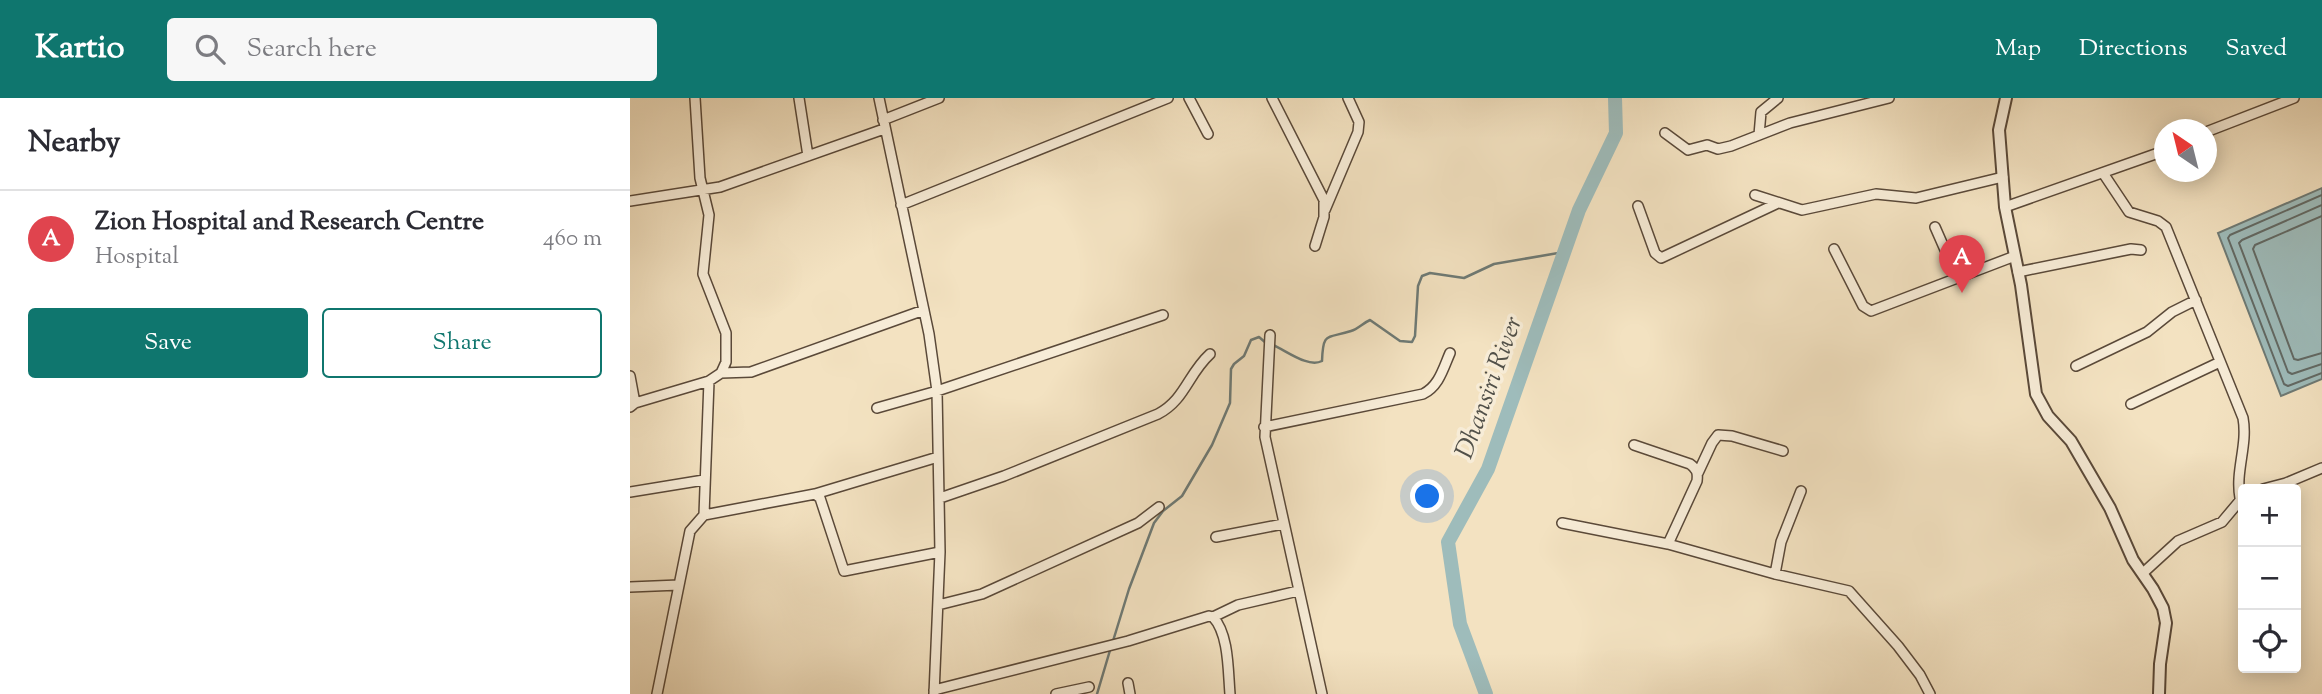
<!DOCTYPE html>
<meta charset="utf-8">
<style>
body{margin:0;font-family:"Sorts Mill Goudy",serif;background:#f7f7f7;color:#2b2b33}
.controls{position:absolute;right:21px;bottom:21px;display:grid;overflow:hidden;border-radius:7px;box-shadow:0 4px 18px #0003}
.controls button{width:63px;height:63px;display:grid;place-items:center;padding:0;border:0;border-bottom:2px solid #e1e1e2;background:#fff;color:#2b2b33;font:35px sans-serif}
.compass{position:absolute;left:1524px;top:21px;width:63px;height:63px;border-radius:50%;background:#fff;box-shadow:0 4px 18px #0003;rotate:325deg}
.you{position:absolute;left:798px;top:399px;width:24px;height:24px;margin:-18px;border:5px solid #fff;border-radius:50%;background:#1a73e8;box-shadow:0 0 0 10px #1a73e833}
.badge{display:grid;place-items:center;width:46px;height:46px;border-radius:50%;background:#0f766e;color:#fff;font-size:23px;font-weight:700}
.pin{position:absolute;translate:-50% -58px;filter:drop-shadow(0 2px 4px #0008)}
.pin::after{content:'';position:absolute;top:37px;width:24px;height:21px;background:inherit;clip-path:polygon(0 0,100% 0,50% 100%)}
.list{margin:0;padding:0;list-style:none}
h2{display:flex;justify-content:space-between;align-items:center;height:91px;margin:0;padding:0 28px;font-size:30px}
h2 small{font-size:23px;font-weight:400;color:#7c7c81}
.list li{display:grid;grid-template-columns:46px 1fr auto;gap:21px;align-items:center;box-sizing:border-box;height:98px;padding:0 28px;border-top:2px solid #e1e1e2}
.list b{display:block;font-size:26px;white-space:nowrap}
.list p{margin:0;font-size:23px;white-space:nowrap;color:#7c7c81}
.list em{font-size:23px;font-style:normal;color:#7c7c81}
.actions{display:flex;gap:14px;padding:21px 28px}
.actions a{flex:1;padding:16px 0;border:2px solid #0f766e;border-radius:7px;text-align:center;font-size:24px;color:#0f766e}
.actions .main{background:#0f766e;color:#fff}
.icon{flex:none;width:38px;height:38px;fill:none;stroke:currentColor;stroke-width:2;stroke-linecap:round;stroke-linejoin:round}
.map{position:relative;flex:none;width:1692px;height:596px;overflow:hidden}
header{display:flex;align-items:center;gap:42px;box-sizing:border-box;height:98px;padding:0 35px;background:#0f766e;color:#fff}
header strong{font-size:33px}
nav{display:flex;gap:38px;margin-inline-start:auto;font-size:24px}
.search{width:490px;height:63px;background:#f7f7f7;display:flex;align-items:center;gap:18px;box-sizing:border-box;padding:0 24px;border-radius:7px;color:#7c7c81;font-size:26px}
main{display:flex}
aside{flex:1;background:#fff}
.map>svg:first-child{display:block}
</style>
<header>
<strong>Kartio</strong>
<div class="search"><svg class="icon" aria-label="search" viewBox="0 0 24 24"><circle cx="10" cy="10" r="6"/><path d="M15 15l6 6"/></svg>Search here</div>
<nav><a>Map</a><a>Directions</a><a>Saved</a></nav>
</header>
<main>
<aside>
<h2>Nearby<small></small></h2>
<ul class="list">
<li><span class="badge" style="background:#e0444e">A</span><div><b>Zion Hospital and Research Centre</b><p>Hospital</p></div><em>460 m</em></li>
</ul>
<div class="actions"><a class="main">Save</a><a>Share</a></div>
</aside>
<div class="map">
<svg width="1692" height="596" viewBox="0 0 1692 596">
<rect width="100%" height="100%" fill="#f3e2c1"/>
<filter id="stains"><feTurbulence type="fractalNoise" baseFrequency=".00286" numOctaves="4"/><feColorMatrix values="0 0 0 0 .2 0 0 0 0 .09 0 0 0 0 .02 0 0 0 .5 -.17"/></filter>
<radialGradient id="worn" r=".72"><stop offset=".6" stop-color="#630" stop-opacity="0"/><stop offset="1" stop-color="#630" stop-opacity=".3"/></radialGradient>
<path fill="#9ebcbb" stroke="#6e7a75" stroke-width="2" d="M 1692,90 L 1692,281 L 1651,298 L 1588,135 Z"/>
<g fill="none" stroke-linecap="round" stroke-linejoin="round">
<path stroke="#626964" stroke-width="2" d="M 1692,97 L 1600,137 L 1598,140 L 1654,286 L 1658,288 L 1692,275
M 1692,107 L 1612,142 L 1609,145 L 1658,274 L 1662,276 L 1692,266
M 1692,118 L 1625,147 L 1623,151 L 1664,261 L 1668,262 L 1692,255"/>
<path stroke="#6e7a75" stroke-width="2.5" d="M 643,247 C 657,253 678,270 692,263 C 693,233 697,241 721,233 C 728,231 733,225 740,222 L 770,243 L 782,244 L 785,238 L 788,188 L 792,178 L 800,175 L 834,180 L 864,166 L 934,154
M 483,543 L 499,491 L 524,425 L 533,413 L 552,398 L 582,347 L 600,305 L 601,271 L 604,266 L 614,258 L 621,242 L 629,239 L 636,245
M 467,596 L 481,549"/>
<path stroke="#9ebcbb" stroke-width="14" d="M 856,596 L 830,526 L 818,444 L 858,371 L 949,112 L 986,35 L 985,0"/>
<defs>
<path id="minor" d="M 169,0 L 178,58
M 249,0 L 299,236 L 307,293 L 310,454 L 304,596
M 559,0 L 578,36
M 642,0 L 694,102 L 694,119 L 685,148
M 253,22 L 309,0
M 1576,34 L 1664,0
M 1035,35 L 1058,52 L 1077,47 L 1088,51 L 1101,48 L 1160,25 L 1259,0
M 1129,37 L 1131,14 L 1148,0
M 1473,75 L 1499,114 L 1528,123 L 1536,129 L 1613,320 C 1618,347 1605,373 1610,400
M 1125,97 L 1172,112 L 1246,96 L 1286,100 L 1373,79
M 0,103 L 90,89 L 254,31
M 271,107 L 538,0
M 1008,108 L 1025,155 L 1031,160 L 1148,105
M 1375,109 L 1534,53
M 695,112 L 728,34 L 729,24 L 718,0
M 1305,129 L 1327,179
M 1204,151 L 1233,208 L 1241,213 L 1385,158
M 1388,174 L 1501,151 L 1511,152
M 640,237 L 635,339 L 692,596
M 1446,268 L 1517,234 L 1542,214 L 1566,202
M 91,275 L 121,274 L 294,212
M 0,278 L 5,305
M 1501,306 L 1590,264
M 0,309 L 5,305 L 79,283 L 91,275 L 96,264 L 96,235 L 73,176 L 79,117 L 70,80 L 65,0
M 247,310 L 307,293 L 533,217
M 634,329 L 793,296 C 809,288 813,271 820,255
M 1004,347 L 1060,366 C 1067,371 1068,375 1067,383 L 1038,446
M 1068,375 L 1082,345 L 1088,337 L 1102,338 L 1153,353
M 1633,391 L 1656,385 L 1692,370
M 0,394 L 74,382
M 185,396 L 308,359
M 310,400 L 374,378 L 528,316 C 555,302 558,276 580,256
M 74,417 L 185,396 L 190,400 L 214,473 L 310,454
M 932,425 L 1038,446 L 1145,476 L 1219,493 L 1268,548 L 1290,577 L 1300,596
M 586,439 L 653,426
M 1513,475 L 1548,443 L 1592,424 L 1613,399
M 1145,476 L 1151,444 L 1171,393
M 0,489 L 49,487
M 308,507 L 352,496 L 508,425 L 529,409
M 583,519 L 608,507 L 668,493
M 498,585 L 500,596
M 304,592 L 498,543 L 579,518 L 583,519 C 599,536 598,573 600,596
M 27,596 L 60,433 L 74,417 L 79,283
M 426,596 L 459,589"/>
<path id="tertiary" d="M 1376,0 L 1369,32 L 1375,109 L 1391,187 L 1406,296 L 1418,318 L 1441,343 L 1480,410 L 1503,462 L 1523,491 L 1533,510 L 1536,525 L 1530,566 L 1529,596"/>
</defs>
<use href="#minor" stroke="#5a4939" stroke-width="12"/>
<use href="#tertiary" stroke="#5a4939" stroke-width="14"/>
<use href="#minor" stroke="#f7ecd7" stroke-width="9"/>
<use href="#tertiary" stroke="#f7ecd7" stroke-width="10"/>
</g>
<g text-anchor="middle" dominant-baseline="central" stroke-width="7" stroke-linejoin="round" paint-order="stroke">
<g font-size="26" font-style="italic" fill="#515049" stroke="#f7ecd7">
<text transform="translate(860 290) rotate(-70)">Dhansiri River</text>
</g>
</g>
<rect width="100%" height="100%" filter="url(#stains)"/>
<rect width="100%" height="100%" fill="url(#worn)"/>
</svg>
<div class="controls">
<button>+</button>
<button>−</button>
<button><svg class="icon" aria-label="locate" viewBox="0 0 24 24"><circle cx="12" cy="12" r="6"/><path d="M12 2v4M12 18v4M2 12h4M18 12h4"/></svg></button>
</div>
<svg class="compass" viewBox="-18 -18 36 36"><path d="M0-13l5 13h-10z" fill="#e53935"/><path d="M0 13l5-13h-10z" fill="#7c7c81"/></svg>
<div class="you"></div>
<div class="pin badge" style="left:1332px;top:195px;background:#e0444e">A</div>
</div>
</main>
